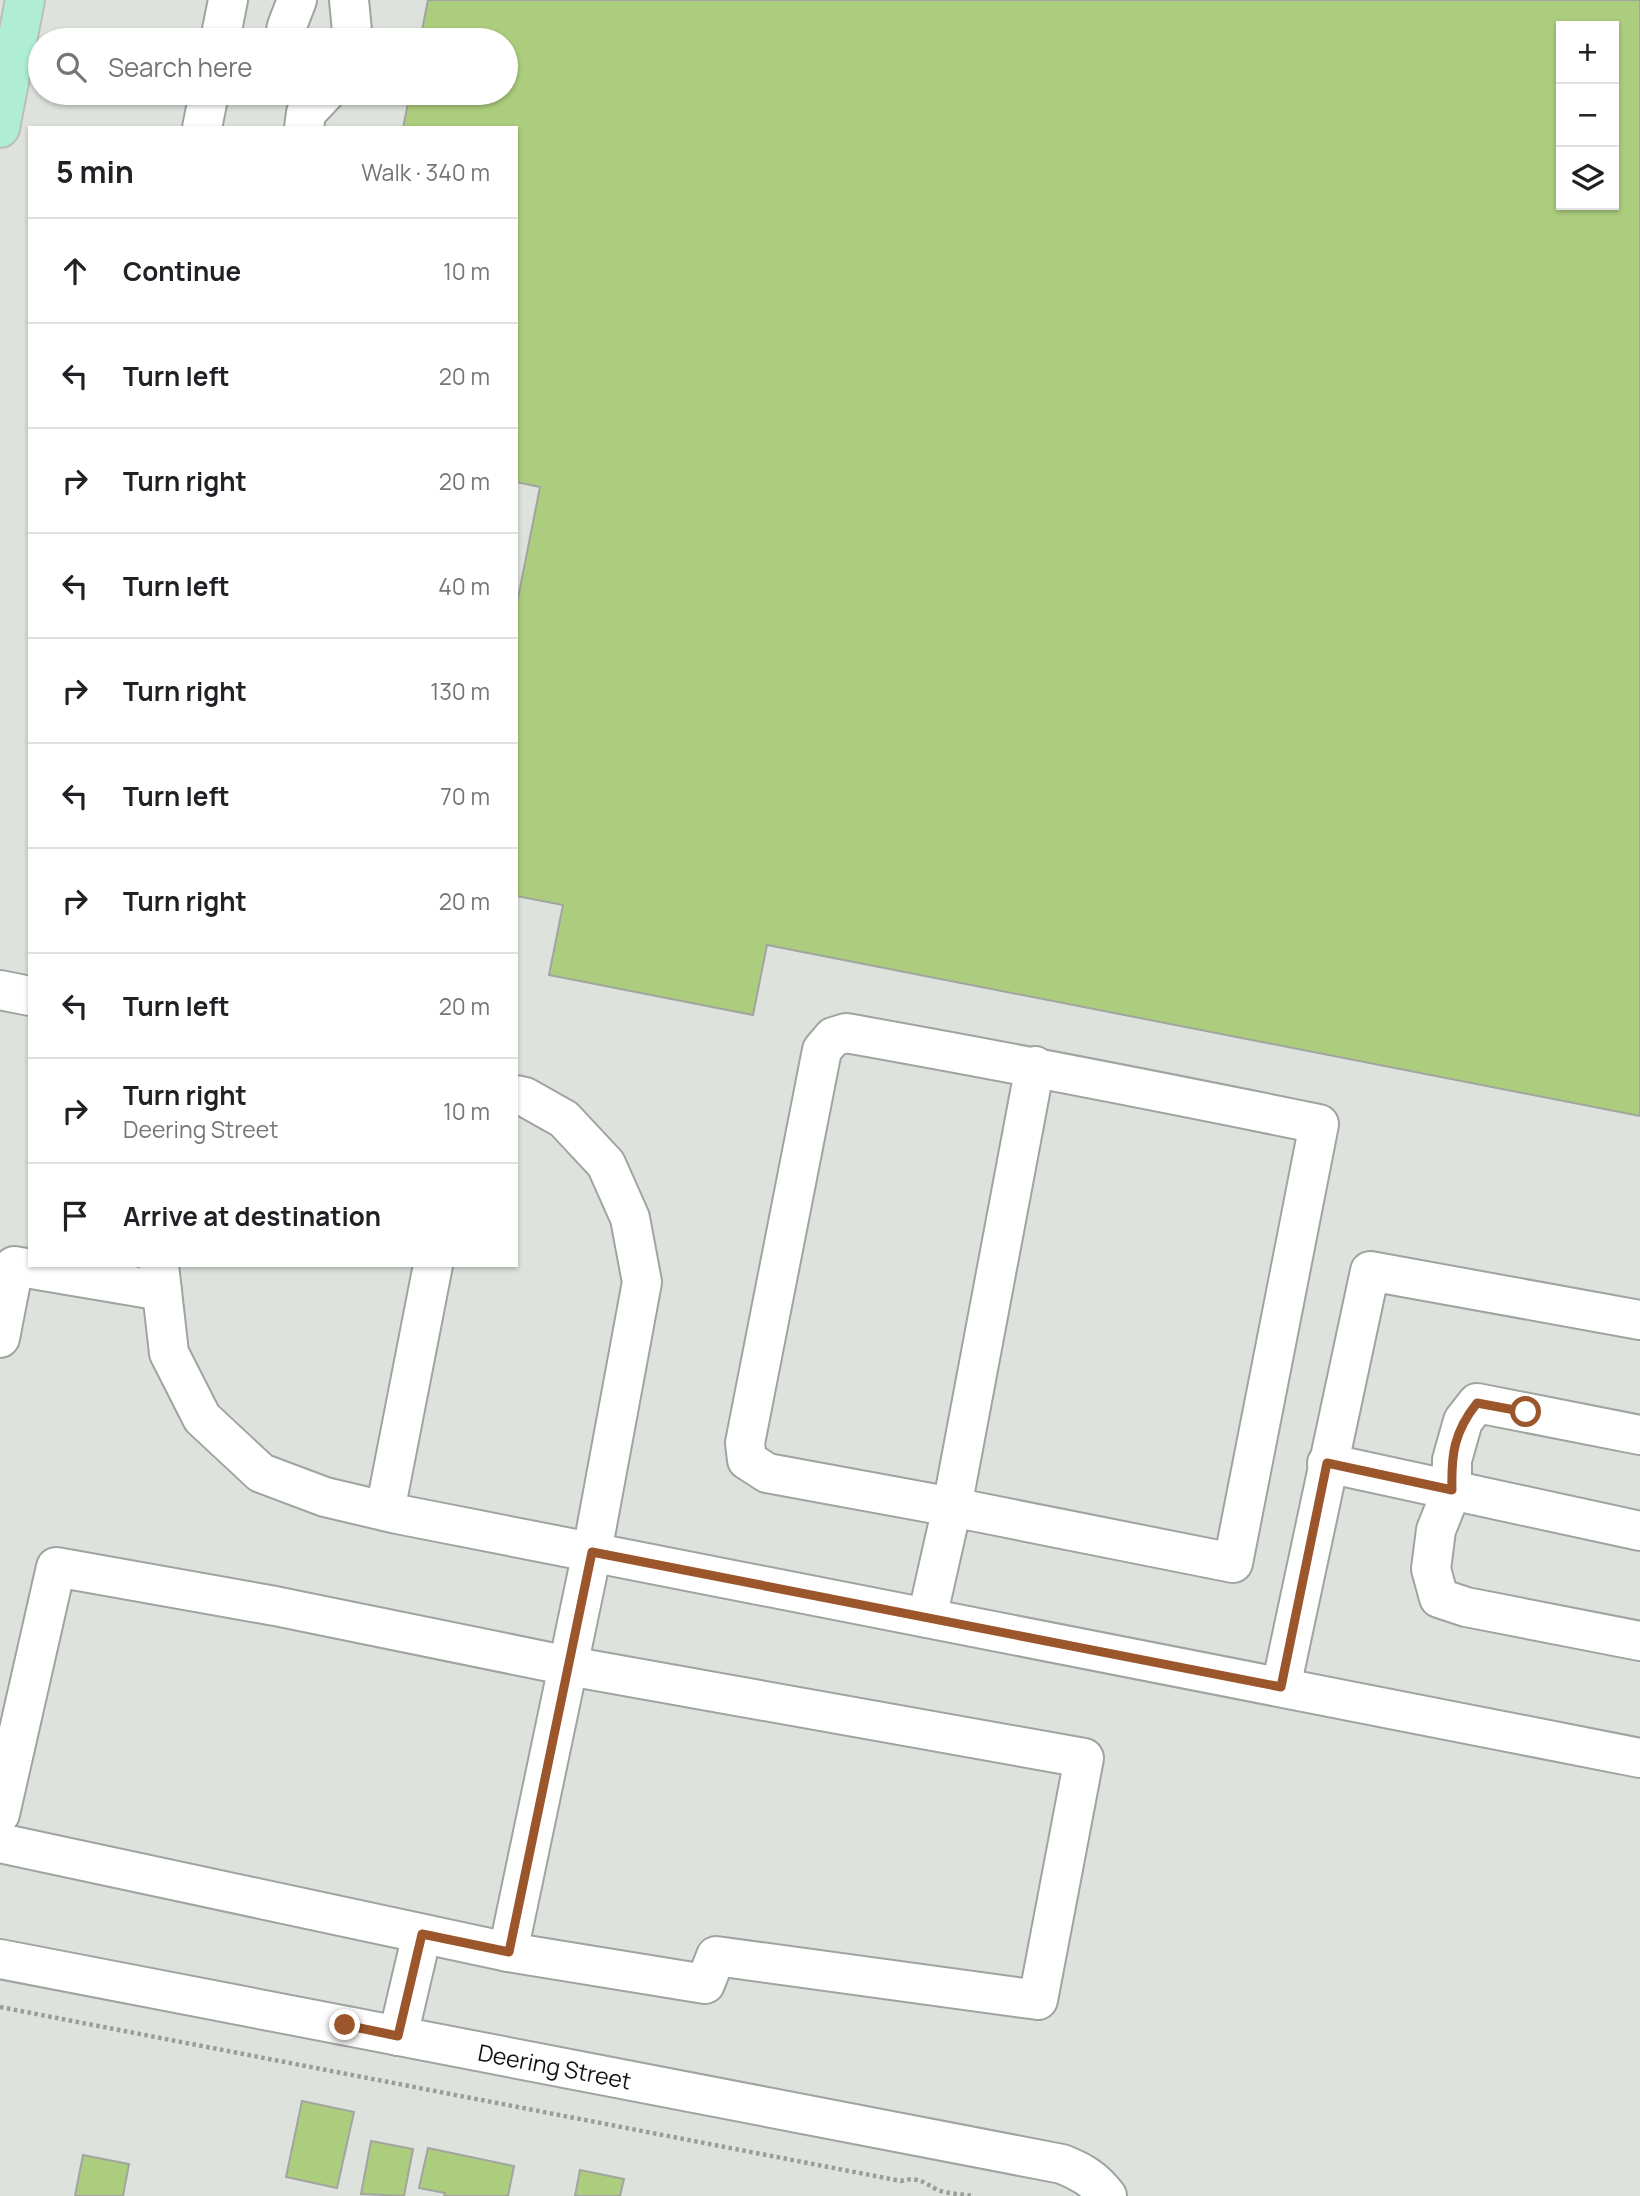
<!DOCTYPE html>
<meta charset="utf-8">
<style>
body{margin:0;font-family:Manrope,sans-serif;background:#f6f6f6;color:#202124}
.controls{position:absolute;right:21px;top:21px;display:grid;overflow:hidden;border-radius:0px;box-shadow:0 2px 5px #0004}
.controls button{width:63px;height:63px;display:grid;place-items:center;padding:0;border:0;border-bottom:2px solid #e0e0e0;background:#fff;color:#202124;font:35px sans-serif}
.stop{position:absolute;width:21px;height:21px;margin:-16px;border:5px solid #9b562b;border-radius:50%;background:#fff}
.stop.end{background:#9b562b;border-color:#fff;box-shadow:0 2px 7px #0008}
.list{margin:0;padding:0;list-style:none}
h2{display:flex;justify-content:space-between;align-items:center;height:91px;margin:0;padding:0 28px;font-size:30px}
h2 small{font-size:23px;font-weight:400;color:#757577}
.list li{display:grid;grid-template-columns:46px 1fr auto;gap:21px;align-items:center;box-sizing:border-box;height:105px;padding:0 28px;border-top:2px solid #e0e0e0}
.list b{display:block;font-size:26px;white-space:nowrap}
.list p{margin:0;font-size:23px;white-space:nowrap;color:#757577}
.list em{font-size:23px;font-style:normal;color:#757577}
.icon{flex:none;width:38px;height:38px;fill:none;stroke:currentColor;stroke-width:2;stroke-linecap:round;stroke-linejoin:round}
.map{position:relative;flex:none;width:1640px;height:2196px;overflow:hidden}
.search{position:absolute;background:#fff;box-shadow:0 2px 5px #0004;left:28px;top:28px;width:490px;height:77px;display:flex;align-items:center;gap:18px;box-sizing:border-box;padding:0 24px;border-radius:38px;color:#757577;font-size:26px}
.panel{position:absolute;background:#fff;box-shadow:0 2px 5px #0004;left:28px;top:126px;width:490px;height:1141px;border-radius:0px}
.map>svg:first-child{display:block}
</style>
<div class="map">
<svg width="1640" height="2196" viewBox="0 0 1640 2196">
<rect width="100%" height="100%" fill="#dde2dd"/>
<path fill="#accd7d" stroke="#a2a59f" stroke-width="2" fill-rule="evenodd" d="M 428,0 L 1640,0 L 1640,1116 L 767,945 L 753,1015 L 549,975 L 563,905 L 516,896 L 516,608 L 540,487 L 516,482 L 516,128 L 403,128 L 410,93 L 506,93 L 506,40 L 420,40 ZM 1561,26 L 1614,26 L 1614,205 L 1561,205 Z
M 302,2101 L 354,2112 L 337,2188 L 286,2177 Z
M 371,2141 L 413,2149 L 404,2196 L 361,2194 Z
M 428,2148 L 514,2166 L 508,2196 L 444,2196 L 445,2193 L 419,2188 Z
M 83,2155 L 129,2164 L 123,2196 L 75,2196 Z
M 580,2170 L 624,2179 L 620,2196 L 575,2196 Z"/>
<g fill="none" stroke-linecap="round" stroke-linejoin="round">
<defs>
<g id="minor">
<path d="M 349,0 L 352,31 L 350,40"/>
<path d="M 220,40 L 228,0"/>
<path d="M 284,40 L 287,26 L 297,0"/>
<path d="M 202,128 L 209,93"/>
<path d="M 304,128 L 306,113 L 325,93"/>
<path d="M 0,990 L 30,996"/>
<path d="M 159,1265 L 169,1353 L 202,1418 L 261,1473 L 325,1497 L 397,1514 L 1640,1758"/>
<path d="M 0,1338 L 14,1266 L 162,1291"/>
<path d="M 1640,1435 L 1477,1403 L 1463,1421 L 1452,1460 L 1452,1490 L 1436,1530 L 1431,1569 L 1439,1598 L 1466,1607 L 1640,1641"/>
<path d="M 1327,1463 L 1640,1531"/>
<path d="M 385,1511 L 433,1265"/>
<path d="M 927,1618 L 952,1507 L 1233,1563 L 1319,1124 C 1162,1092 1004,1061 846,1033 L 833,1037 L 822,1050 L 745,1443 L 747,1460 L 767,1473 L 952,1507 L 1035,1066"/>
<path d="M 1281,1687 L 1370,1271 L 1640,1320"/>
<path d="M 0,1814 L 56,1567 L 275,1606 L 569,1666 L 1084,1758 L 1038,2000 L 716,1956 L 705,1984 L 508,1952 L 0,1843"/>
<path d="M 508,1952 L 592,1552 L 642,1282 L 630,1218 L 606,1164 L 564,1119 L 525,1097 L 516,1095"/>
<path id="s1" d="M 0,1959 L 1062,2164 C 1082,2172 1094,2179 1107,2196"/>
<path d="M 398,2036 L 422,1934"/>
</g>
<path id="major" d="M 0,128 L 25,0"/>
</defs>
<use href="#minor" stroke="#9fa4a0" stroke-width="42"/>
<use href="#major" stroke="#bdbdbd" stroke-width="42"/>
<path stroke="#999d99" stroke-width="4.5" stroke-dasharray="3.5 3.5" stroke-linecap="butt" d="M 0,2007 L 901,2181 C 918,2176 924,2183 938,2190 C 947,2194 962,2194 972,2196"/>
<use href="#minor" stroke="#fff" stroke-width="38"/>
<use href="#major" stroke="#afeed5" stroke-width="38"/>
</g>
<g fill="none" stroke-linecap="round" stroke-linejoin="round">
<path stroke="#9b562b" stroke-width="9" d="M 345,2025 L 398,2036 L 422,1934 L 509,1952 L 592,1552 L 1281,1687 L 1327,1463 L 1452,1490 C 1451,1454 1454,1432 1477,1403 L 1526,1412"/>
</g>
<g text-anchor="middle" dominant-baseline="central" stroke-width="5" stroke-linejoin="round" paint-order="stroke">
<g font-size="23" fill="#131513" stroke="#eaefea">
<text stroke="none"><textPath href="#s1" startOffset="565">Deering Street</textPath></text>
</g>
</g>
</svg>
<div class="controls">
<button>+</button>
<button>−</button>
<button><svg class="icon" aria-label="layers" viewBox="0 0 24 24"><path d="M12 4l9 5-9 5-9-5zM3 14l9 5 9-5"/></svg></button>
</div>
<div class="stop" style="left:1526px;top:1412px"></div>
<div class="stop end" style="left:345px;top:2025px"></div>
<div class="search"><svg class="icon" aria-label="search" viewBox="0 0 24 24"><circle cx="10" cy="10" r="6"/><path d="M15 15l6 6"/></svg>Search here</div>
<section class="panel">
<h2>5 min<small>Walk · 340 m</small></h2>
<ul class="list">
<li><svg class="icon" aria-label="ahead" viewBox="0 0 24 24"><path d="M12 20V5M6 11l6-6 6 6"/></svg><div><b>Continue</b></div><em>10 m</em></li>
<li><svg class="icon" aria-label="left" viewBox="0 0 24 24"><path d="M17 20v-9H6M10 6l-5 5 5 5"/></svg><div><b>Turn left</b></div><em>20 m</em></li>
<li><svg class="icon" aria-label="right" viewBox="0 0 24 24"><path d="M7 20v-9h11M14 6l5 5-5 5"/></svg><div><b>Turn right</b></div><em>20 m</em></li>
<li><svg class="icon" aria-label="left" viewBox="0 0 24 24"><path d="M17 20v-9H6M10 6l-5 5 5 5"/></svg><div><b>Turn left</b></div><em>40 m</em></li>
<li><svg class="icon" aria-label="right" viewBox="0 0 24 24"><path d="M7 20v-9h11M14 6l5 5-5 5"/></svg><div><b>Turn right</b></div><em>130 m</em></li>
<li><svg class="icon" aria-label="left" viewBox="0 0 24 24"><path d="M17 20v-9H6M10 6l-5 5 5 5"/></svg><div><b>Turn left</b></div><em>70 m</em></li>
<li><svg class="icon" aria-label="right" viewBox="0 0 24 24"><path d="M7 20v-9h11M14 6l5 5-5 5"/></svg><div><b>Turn right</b></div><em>20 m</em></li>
<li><svg class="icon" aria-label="left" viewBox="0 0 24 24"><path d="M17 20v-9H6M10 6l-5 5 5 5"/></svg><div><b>Turn left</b></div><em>20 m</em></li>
<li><svg class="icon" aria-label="right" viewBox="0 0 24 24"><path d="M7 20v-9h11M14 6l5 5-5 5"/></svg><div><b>Turn right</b><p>Deering Street</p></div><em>10 m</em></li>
<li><svg class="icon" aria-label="arrive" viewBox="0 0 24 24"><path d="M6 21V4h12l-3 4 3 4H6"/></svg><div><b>Arrive at destination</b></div></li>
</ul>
</section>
</div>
